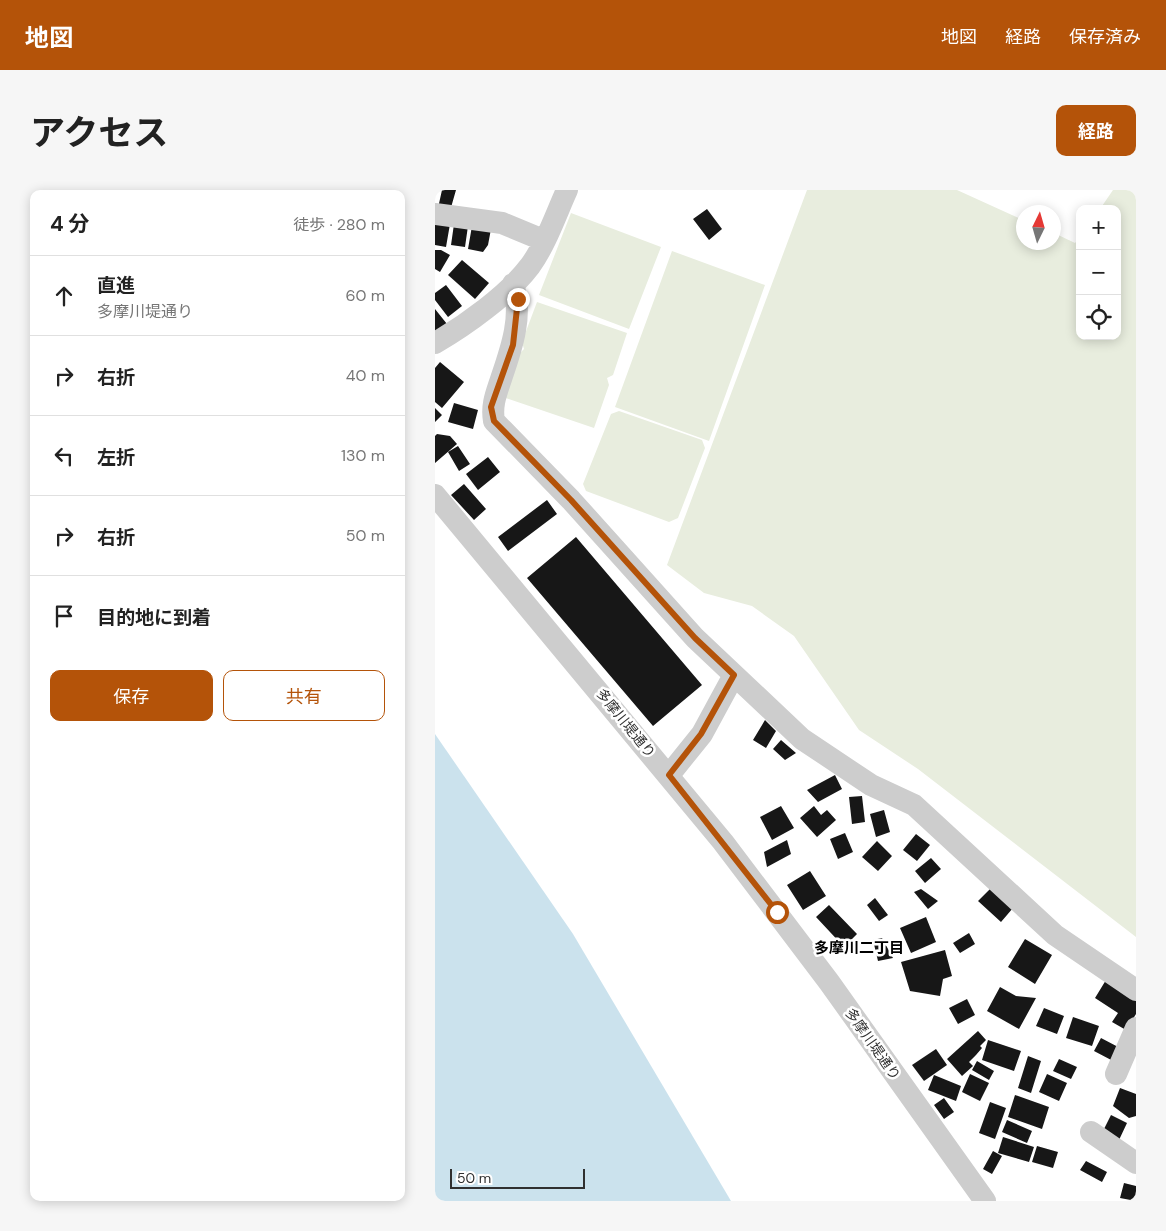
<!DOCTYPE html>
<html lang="ja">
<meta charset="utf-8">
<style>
body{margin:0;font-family:"DM Sans","Noto Sans JP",sans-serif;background:#f6f6f6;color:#222}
.controls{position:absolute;right:15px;top:15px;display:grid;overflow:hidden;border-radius:10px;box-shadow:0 2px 12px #0003}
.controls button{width:45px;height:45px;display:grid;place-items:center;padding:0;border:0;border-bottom:1px solid #e0e0e0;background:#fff;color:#222;font:25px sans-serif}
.compass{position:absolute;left:581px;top:15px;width:45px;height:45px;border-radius:50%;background:#fff;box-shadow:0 2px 12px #0003;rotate:5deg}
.scale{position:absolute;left:15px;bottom:12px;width:135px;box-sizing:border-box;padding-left:5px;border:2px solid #303030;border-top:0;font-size:14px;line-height:18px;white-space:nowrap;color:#303030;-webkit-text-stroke:4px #fff;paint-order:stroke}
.stop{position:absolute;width:15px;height:15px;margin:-11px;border:4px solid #b45309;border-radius:50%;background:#fff}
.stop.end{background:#b45309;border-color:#fff;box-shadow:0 1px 5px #0008}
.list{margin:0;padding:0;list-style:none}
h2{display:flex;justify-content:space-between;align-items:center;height:65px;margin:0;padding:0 20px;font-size:21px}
h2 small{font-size:16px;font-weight:400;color:#767676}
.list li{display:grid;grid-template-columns:32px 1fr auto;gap:15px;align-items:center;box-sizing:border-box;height:80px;padding:0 20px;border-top:1px solid #e0e0e0}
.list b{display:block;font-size:19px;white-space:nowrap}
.list p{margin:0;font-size:16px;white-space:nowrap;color:#767676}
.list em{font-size:16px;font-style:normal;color:#767676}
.actions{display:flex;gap:10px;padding:15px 20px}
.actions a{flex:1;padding:11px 0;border:1px solid #b45309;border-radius:10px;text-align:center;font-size:18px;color:#b45309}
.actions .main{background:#b45309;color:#fff}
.icon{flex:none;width:28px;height:28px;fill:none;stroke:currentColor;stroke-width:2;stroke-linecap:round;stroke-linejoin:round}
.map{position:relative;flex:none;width:701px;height:1011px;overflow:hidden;border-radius:10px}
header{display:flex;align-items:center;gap:30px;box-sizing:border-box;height:70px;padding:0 25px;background:#b45309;color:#fff}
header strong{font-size:24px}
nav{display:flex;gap:28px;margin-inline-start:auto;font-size:18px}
.intro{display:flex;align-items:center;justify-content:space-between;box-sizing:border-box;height:120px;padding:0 30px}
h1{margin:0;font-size:35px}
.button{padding:12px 22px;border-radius:10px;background:#b45309;color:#fff;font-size:18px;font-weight:700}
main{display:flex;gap:30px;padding:0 30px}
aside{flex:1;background:#fff;border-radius:10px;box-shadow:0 2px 12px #0003}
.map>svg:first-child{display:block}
</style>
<header>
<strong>地図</strong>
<nav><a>地図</a><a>経路</a><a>保存済み</a></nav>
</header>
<div class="intro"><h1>アクセス</h1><a class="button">経路</a></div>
<main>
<aside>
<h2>4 分<small>徒歩 · 280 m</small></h2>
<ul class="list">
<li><svg class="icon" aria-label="ahead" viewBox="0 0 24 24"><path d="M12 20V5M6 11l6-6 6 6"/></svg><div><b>直進</b><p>多摩川堤通り</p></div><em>60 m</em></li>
<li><svg class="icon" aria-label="right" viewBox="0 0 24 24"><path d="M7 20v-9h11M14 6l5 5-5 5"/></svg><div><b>右折</b></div><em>40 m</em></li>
<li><svg class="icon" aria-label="left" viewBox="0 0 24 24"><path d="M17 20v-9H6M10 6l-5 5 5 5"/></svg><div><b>左折</b></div><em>130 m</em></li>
<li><svg class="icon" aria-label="right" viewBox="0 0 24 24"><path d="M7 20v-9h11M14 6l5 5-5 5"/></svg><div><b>右折</b></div><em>50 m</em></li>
<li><svg class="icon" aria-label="arrive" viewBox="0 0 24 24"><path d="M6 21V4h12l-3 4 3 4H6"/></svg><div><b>目的地に到着</b></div></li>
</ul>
<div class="actions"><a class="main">保存</a><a>共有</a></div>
</aside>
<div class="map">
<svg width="701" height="1011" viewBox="0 0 701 1011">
<rect width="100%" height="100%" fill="#fff"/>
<path fill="#e8edde" d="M 372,0 L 522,0 L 588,30 L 588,52 L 618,52 L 619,43 L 640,53 L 645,47 L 645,146 L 682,146 L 682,19 L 665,19 L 678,0 L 701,0 L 701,747 L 483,579 L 424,540 L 359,446 L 317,416 L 269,403 L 232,375 Z
M 136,23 L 226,57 L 194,139 L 104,105 Z
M 237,61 L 330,95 L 274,251 L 180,217 Z
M 102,112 L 192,143 L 178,185 L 172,188 L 174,195 L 159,238 L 68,207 L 82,166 L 89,159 L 87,152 Z
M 184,221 L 267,250 L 270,258 L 243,328 L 234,332 L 151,301 L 148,294 L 176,224 Z"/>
<path fill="#cbe2ed" d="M 0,544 L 138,744 L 296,1011 L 0,1011 Z"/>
<path fill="#171717" d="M 7,0 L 21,0 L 15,21 L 3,18 Z
M 272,19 L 287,39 L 274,50 L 258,29 Z
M 0,32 L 15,34 L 11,57 L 0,55 Z
M 19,34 L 33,36 L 30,57 L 16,55 Z
M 37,36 L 56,39 L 53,55 L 48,62 L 33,59 Z
M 0,60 L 6,60 L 15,65 L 5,82 L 0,79 Z
M 27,70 L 54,93 L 40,109 L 13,85 Z
M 11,95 L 27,116 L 13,127 L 0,110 L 0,103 Z
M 0,119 L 12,134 L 0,143 Z
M 5,172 L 29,192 L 7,218 L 0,212 L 0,178 Z
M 19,213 L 43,220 L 38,239 L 13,232 Z
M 0,218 L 7,225 L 0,232 Z
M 2,244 L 15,246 L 22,254 L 0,273 L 0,246 Z
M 23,256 L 35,274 L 24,281 L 13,262 Z
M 53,267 L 65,282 L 43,300 L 31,284 Z
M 29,294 L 51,319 L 39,330 L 16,305 Z
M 112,310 L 122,324 L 73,361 L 63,347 Z
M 141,347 L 267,495 L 218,536 L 92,388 Z
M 330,530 L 341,541 L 331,558 L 318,550 Z
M 346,550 L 361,563 L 350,570 L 338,559 Z
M 400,585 L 407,599 L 383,612 L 372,600 Z
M 427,606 L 430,632 L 417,634 L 414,607 Z
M 346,616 L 359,638 L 337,650 L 325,627 Z
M 379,616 L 386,625 L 392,620 L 401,630 L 382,647 L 365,628 Z
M 449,620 L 455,642 L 441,647 L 435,624 Z
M 410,643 L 418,662 L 403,669 L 395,649 Z
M 481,644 L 495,655 L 482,671 L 468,660 Z
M 352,650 L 356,664 L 332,677 L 329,662 Z
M 442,651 L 457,666 L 443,681 L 427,667 Z
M 496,668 L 506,679 L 490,693 L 480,681 Z
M 375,681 L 391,706 L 368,720 L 352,695 Z
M 556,698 L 578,718 L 566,732 L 543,711 Z
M 486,699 L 503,711 L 493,719 L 479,702 Z
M 440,708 L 453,725 L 444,731 L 432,715 Z
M 394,715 L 422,744 L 409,757 L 381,727 Z
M 491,727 L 501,752 L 476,763 L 465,738 Z
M 534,743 L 540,754 L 525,763 L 518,753 Z
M 447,748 L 458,768 L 443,771 L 438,750 Z
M 590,749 L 617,765 L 600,794 L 573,777 Z
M 510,760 L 517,786 L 508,789 L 505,806 L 475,801 L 466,772 Z
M 671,790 L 701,809 L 701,824 L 691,840 L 677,832 L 683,823 L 660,808 Z
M 565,797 L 581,806 L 601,808 L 584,839 L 552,821 Z
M 532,809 L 540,825 L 523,834 L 514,818 Z
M 609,818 L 629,826 L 622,844 L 601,836 Z
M 638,827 L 664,836 L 657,856 L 631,848 Z
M 543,841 L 551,850 L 545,856 L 547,858 L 541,865 L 534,872 L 538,876 L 527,886 L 512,869 Z
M 666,848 L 687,859 L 680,872 L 659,861 Z
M 553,850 L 586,861 L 579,881 L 547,870 Z
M 501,859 L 512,875 L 489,891 L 477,875 Z
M 593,866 L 606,871 L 596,903 L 583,898 Z
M 624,869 L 642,877 L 636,889 L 618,881 Z
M 542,871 L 559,881 L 554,890 L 537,880 Z
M 535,884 L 554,893 L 545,911 L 527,902 Z
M 612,884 L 632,893 L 624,911 L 604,902 Z
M 499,885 L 526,896 L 521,911 L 493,900 Z
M 685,898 L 701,904 L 701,926 L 694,928 L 678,916 Z
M 580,905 L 614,917 L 607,939 L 573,927 Z
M 509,908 L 519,922 L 509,929 L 499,915 Z
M 555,912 L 571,918 L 560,949 L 544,943 Z
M 676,925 L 692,933 L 684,950 L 667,943 Z
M 572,930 L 597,941 L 592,953 L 567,942 Z
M 568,947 L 599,957 L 594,972 L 563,963 Z
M 602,956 L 623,962 L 618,978 L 597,972 Z
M 558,961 L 567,966 L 557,984 L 548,979 Z
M 651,971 L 672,982 L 667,992 L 645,980 Z
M 689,993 L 701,996 L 701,1011 L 685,1008 Z"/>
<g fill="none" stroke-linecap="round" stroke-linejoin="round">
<path stroke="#cdcdcd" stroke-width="22" d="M 0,24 L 67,33 L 108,50
M 78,94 C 88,124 77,157 67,186 C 62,202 56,214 59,231 L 136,310 L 260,448 L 367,549 L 436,595 L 479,615 L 620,745 L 701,800
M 0,153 C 31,135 73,105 95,76 C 111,54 121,24 132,0
M 0,305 L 288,652 L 394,792 L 550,1011
M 234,585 L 267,544 L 299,485
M 681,884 L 701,838
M 656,942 L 701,973"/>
</g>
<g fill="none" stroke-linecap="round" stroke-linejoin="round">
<path stroke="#b45309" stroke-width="6" d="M 83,109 L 78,155 L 56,217 L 59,231 L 136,310 L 260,448 L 299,485 L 266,544 L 234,585 L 342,722"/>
</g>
<g text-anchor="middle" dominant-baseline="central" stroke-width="5" stroke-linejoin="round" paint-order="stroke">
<g font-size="14" fill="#303030" stroke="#fff">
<text transform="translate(191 533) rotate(51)">多摩川堤通り</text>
<text transform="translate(438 854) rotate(55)">多摩川堤通り</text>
</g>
<g font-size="15" font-weight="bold" fill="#000" stroke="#fff">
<text x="424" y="758">多摩川二丁目</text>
</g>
</g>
</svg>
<div class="controls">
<button>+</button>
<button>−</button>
<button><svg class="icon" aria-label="locate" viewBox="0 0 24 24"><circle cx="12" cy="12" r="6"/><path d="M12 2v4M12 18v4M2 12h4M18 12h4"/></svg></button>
</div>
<svg class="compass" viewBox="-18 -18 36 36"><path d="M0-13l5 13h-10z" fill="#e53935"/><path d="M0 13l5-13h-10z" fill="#767676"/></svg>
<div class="scale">50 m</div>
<div class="stop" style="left:342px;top:722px"></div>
<div class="stop end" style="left:83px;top:109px"></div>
</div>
</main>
